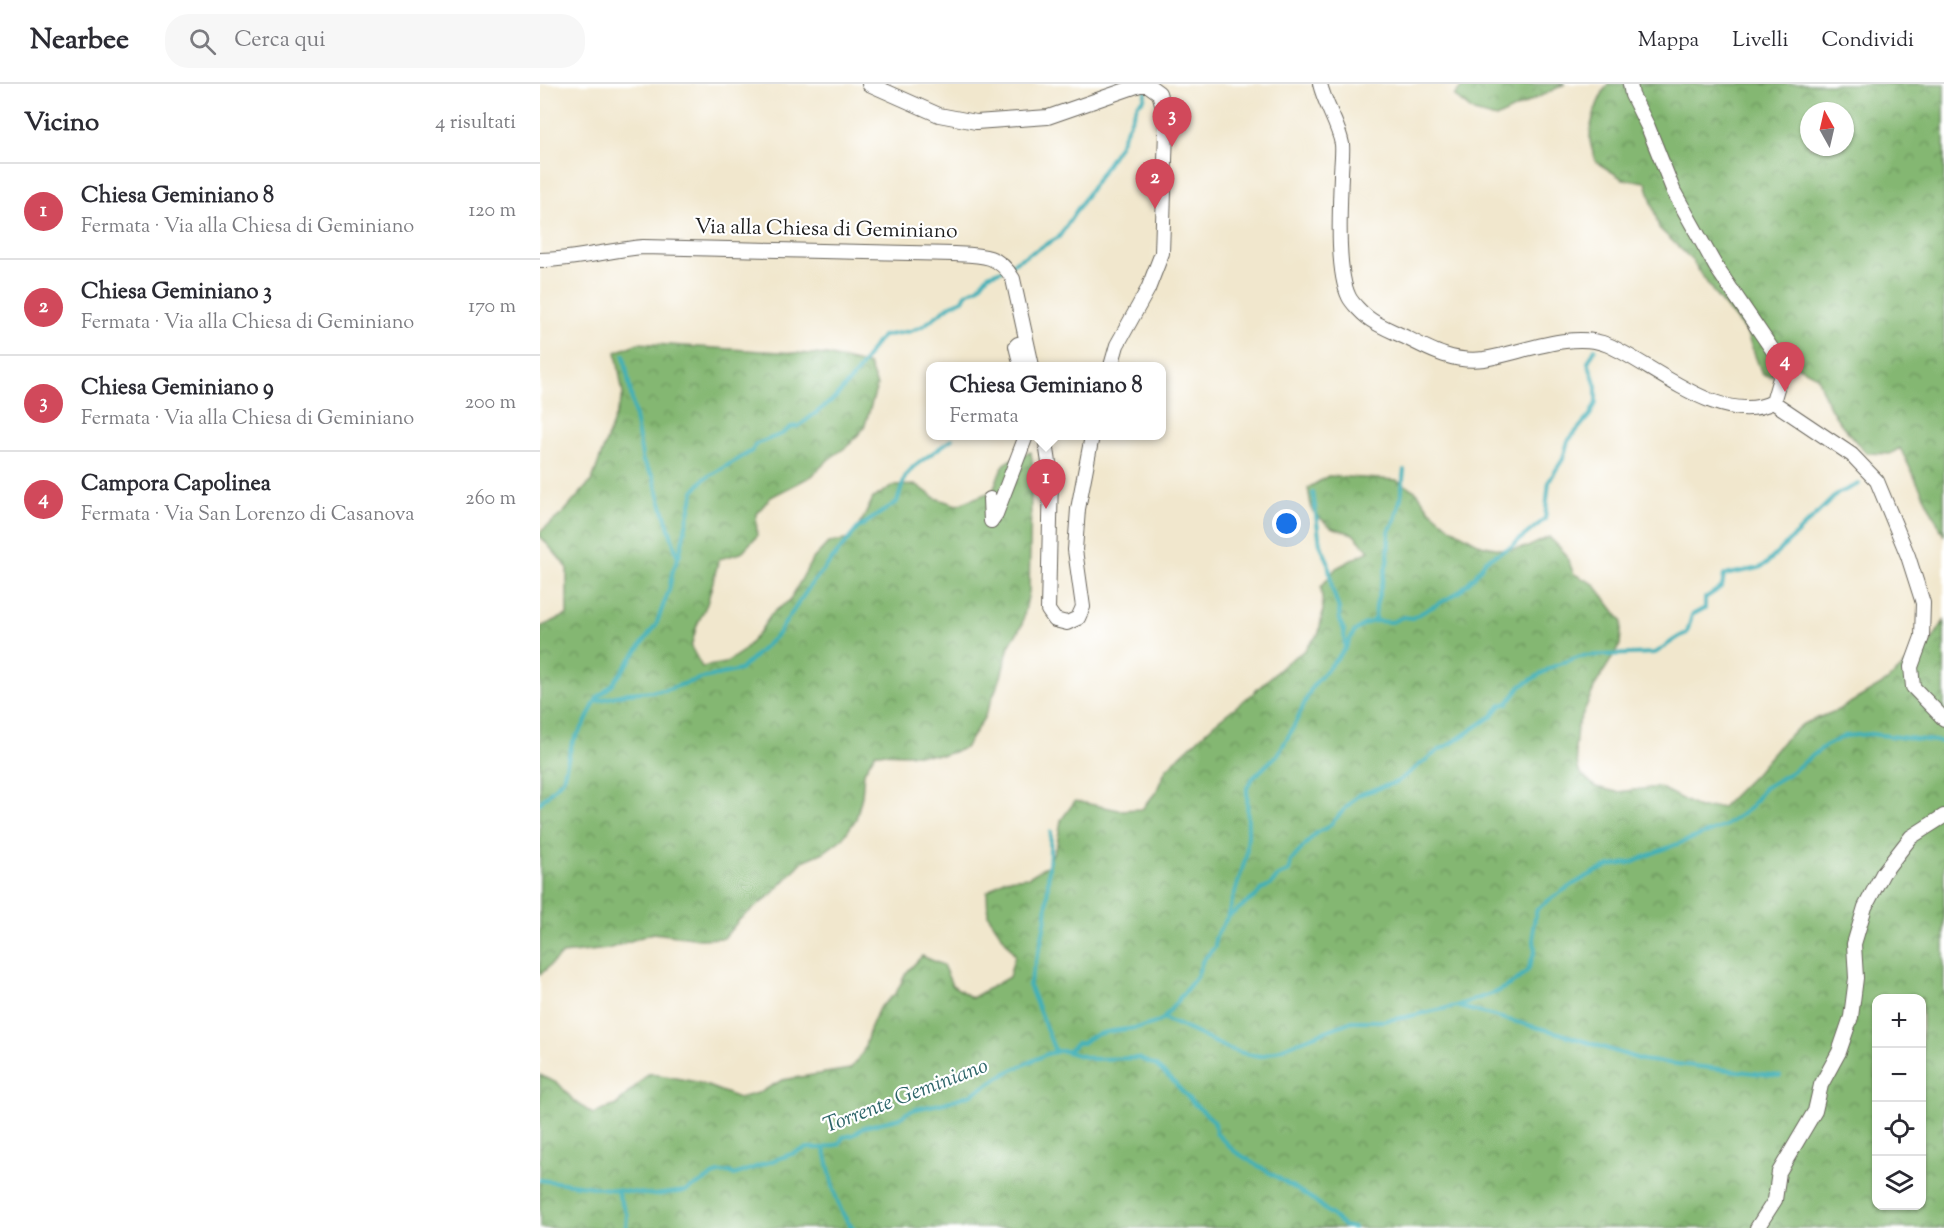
<!DOCTYPE html>
<html lang="it">
<meta charset="utf-8">
<style>
body{margin:0;font-family:"Sorts Mill Goudy",serif;background:#f7f7f7;color:#2b2b33}
.controls{position:absolute;right:18px;bottom:18px;display:grid;overflow:hidden;border-radius:12px;box-shadow:0 2px 4px #0004}
.controls button{width:54px;height:54px;display:grid;place-items:center;padding:0;border:0;border-bottom:2px solid #e1e1e2;background:#fff;color:#2b2b33;font:30px sans-serif}
.compass{position:absolute;left:1260px;top:18px;width:54px;height:54px;border-radius:50%;background:#fff;box-shadow:0 2px 4px #0004;rotate:352deg}
.you{position:absolute;left:747px;top:440px;width:21px;height:21px;margin:-15px;border:4px solid #fff;border-radius:50%;background:#1a73e8;box-shadow:0 0 0 9px #1a73e833}
.badge{display:grid;place-items:center;width:39px;height:39px;border-radius:50%;background:#d1495b;color:#fff;font-size:20px;font-weight:700}
.pin{position:absolute;translate:-50% -50px;filter:drop-shadow(0 2px 3px #0008)}
.pin::after{content:'';position:absolute;top:32px;width:21px;height:18px;background:inherit;clip-path:polygon(0 0,100% 0,50% 100%)}
.popup{position:absolute;left:386px;top:278px;width:240px;height:78px;box-sizing:border-box;display:grid;place-content:center;border-radius:12px;background:#fff;filter:drop-shadow(0 2px 4px #0005);font-size:20px;white-space:nowrap;color:#7c7c81}
.popup b{font-size:22px;color:#2b2b33}
.popup::after{content:'';position:absolute;left:50%;top:100%;margin-left:-12px;border:12px solid transparent;border-top-color:#fff}
.list{margin:0;padding:0;list-style:none}
h2{display:flex;justify-content:space-between;align-items:center;height:78px;margin:0;padding:0 24px;font-size:26px}
h2 small{font-size:20px;font-weight:400;color:#7c7c81}
.list li{display:grid;grid-template-columns:39px 1fr auto;gap:18px;align-items:center;box-sizing:border-box;height:96px;padding:0 24px;border-top:2px solid #e1e1e2}
.list b{display:block;font-size:22px;white-space:nowrap}
.list p{margin:0;font-size:20px;white-space:nowrap;color:#7c7c81}
.list em{font-size:20px;font-style:normal;color:#7c7c81}
.icon{flex:none;width:33px;height:33px;fill:none;stroke:currentColor;stroke-width:2;stroke-linecap:round;stroke-linejoin:round}
.map{position:relative;flex:none;width:1404px;height:1144px;overflow:hidden}
header{display:flex;align-items:center;gap:36px;box-sizing:border-box;height:84px;padding:0 30px;background:#fff;border-bottom:2px solid #e1e1e2}
header strong{font-size:28px}
nav{display:flex;gap:33px;margin-inline-start:auto;font-size:21px}
.search{width:420px;height:54px;background:#f7f7f7;display:flex;align-items:center;gap:15px;box-sizing:border-box;padding:0 21px;border-radius:24px;color:#7c7c81;font-size:22px}
main{display:flex}
aside{flex:1;background:#fff}
.map>svg:first-child{display:block}
</style>
<header>
<strong>Nearbee</strong>
<div class="search"><svg class="icon" aria-label="search" viewBox="0 0 24 24"><circle cx="10" cy="10" r="6"/><path d="M15 15l6 6"/></svg>Cerca qui</div>
<nav><a>Mappa</a><a>Livelli</a><a>Condividi</a></nav>
</header>
<main>
<aside>
<h2>Vicino<small>4 risultati</small></h2>
<ul class="list">
<li><span class="badge">1</span><div><b>Chiesa Geminiano 8</b><p>Fermata · Via alla Chiesa di Geminiano</p></div><em>120 m</em></li>
<li><span class="badge">2</span><div><b>Chiesa Geminiano 3</b><p>Fermata · Via alla Chiesa di Geminiano</p></div><em>170 m</em></li>
<li><span class="badge">3</span><div><b>Chiesa Geminiano 9</b><p>Fermata · Via alla Chiesa di Geminiano</p></div><em>200 m</em></li>
<li><span class="badge">4</span><div><b>Campora Capolinea</b><p>Fermata · Via San Lorenzo di Casanova</p></div><em>260 m</em></li>
</ul>
</aside>
<div class="map">
<svg width="1404" height="1144" viewBox="0 0 1404 1144">
<defs>
<pattern id="forest-crowns" width="20" height="18" patternUnits="userSpaceOnUse" patternTransform="scale(1.5)"><rect width="20" height="18" fill="#84b772"/><path d="M2 6a3 3 0 1 1 6 0M12 15a3 3 0 1 1 6 0" fill="none" stroke="#6b945d"/></pattern>
</defs>
<rect width="100%" height="100%" fill="#fff"/>
<filter id="ink" filterUnits="userSpaceOnUse"><feTurbulence type="fractalNoise" baseFrequency=".0167" numOctaves="2"/><feDisplacementMap in="SourceGraphic" scale="12" xChannelSelector="R" yChannelSelector="G"/><feConvolveMatrix kernelMatrix="1 2 1 2 8 2 1 2 1" color-interpolation-filters="sRGB"/></filter>
<filter id="wash" filterUnits="userSpaceOnUse"><feTurbulence type="fractalNoise" baseFrequency=".008" numOctaves="4" result="noise"/><feDisplacementMap in="SourceGraphic" scale="24" xChannelSelector="R" yChannelSelector="G"/><feGaussianBlur stdDeviation="1.35" result="paint"/><feColorMatrix in="noise" values="0 0 0 0 0 0 0 0 0 0 0 0 0 0 0 0 0 1.4 0 .05"/><feComposite in="paint" operator="in"/></filter>
<g filter="url(#wash)">
<rect width="100%" height="100%" fill="#f1e7cd"/>
<path fill="url(#forest-crowns)" stroke="#506a47" stroke-width="1.5" fill-rule="evenodd" d="M 924,0 L 1025,0 L 956,34 L 934,28 L 914,12 Z
M 1068,0 L 1404,0 L 1404,452 L 1360,364 L 1350,370 L 1326,369 C 1301,341 1289,329 1277,292 L 1257,282 L 1230,292 L 1222,290 L 1206,248 L 1176,212 L 1151,175 L 1119,144 L 1106,98 L 1083,95 L 1056,78 C 1054,71 1050,62 1050,55 C 1050,36 1058,15 1068,0 ZM 1269,27 L 1305,27 L 1305,63 L 1269,63 Z
M 98,259 L 286,271 L 329,281 L 337,302 L 324,344 L 309,361 L 289,375 L 272,392 L 231,413 L 216,430 L 217,452 L 201,469 L 179,475 L 167,520 L 157,541 L 151,563 L 162,583 L 185,579 L 203,567 L 219,549 L 231,530 L 250,516 L 272,476 L 288,459 L 310,455 L 323,435 L 333,414 L 353,402 L 377,401 L 395,414 L 417,421 L 453,407 C 463,379 461,377 491,368 L 494,392 L 491,415 L 489,508 L 482,541 L 469,562 L 461,593 L 444,634 L 425,664 L 404,671 L 335,669 L 324,688 L 322,712 L 316,735 L 303,754 L 284,768 L 263,777 L 231,811 L 199,836 L 184,854 L 161,855 L 113,849 L 68,865 L 22,870 L 0,891 L 0,543 L 27,531 L 27,483 L 0,452 L 0,448 L 23,429 L 52,396 L 83,311 L 76,268 Z
M 788,392 L 857,396 L 877,408 L 890,426 L 911,444 L 941,461 L 965,466 L 988,463 L 1009,453 L 1025,469 L 1034,490 L 1054,500 L 1082,537 L 1080,561 L 1056,600 L 1037,643 L 1035,666 L 1039,688 L 1056,703 L 1077,708 L 1119,703 L 1159,724 L 1182,723 L 1215,690 L 1245,655 L 1263,640 L 1298,626 L 1346,598 L 1392,556 L 1404,537 L 1404,1144 L 0,1144 L 0,991 L 19,1000 L 34,1017 L 53,1030 L 76,1021 L 109,989 L 157,998 L 199,1014 L 221,1008 L 242,996 L 310,985 L 323,968 L 330,945 L 339,924 L 356,909 L 366,889 L 382,872 L 403,881 L 412,901 L 432,914 L 469,893 L 475,871 L 448,831 L 447,808 L 465,795 L 489,793 L 508,781 L 517,760 L 521,736 L 535,717 L 579,726 L 602,725 L 616,708 L 626,685 L 675,639 L 712,610 L 746,579 L 765,566 L 779,549 L 783,526 L 781,503 L 796,484 L 829,467 L 813,450 L 791,443 L 772,427 L 768,404 ZM 1336,914 L 1382,914 L 1382,1122 L 1336,1122 Z"/>
<g fill="none" stroke-linecap="round" stroke-linejoin="round">
<path stroke="#3fb0b8" stroke-width="4" d="M 468,182 L 519,153 L 579,62 L 598,20 L 604,15 L 606,5
M 84,271 L 103,378 L 113,392 L 138,474
M 773,409 L 780,460 L 788,477 L 792,504 L 799,525 L 800,538 L 804,546 L 805,565
M 833,536 L 835,534 L 836,522 L 848,475 L 849,447 L 855,436 L 861,413 L 864,386
M 57,617 L 88,609 L 125,606 L 159,595 L 200,586 L 237,551 L 270,502 L 318,444 L 357,418 L 365,393 L 373,383 L 412,355
M 0,719 L 23,695 L 32,659 L 45,639 L 57,614 L 72,601 L 116,541 L 129,506 L 133,486 L 139,472 L 154,407 L 164,395 L 212,367 L 216,360 L 242,350 L 251,343 L 259,342 L 295,314 L 317,289 L 335,260 L 343,252 L 371,247 L 383,242 L 411,221 L 423,216 L 426,210 L 439,203 L 448,191 L 462,186
M 511,748 L 506,833 L 501,859 L 489,901 L 515,967
M 688,833 L 716,812 L 721,806 L 731,801 L 737,793 L 749,787 L 751,777 L 775,750 L 788,743 L 818,711 L 857,698 L 899,666 L 912,659 L 952,632 L 961,621 L 968,619 L 981,602 L 1012,583 L 1040,572 L 1115,569 C 1126,563 1135,553 1147,549 L 1152,531 L 1165,524 L 1165,514 L 1182,503 L 1184,491 L 1219,484 L 1226,480 L 1297,410 L 1319,400
M 916,922 L 1022,950 L 1102,976 L 1240,992
M 623,935 L 657,892 L 663,876 L 675,863 L 675,854 L 687,834 L 706,773 L 708,750 L 707,704 L 713,694 L 738,670 L 752,646 L 772,603 L 805,565 L 814,548 L 823,541 L 833,537 L 852,538 L 863,533 L 872,534 L 909,514 L 920,507 L 935,492 L 946,476 L 972,462 L 1005,435 L 1009,397 L 1023,375 L 1028,357 L 1050,331 L 1056,319 L 1056,302 L 1048,278 L 1055,265
M 527,968 L 553,975 L 598,974 L 615,981 L 631,995 L 652,1018 L 674,1037 L 676,1049 L 694,1067 L 774,1116 L 804,1142 L 814,1144
M 284,1064 C 292,1090 293,1123 313,1144
M 0,1096 L 114,1111 L 146,1107 L 178,1089 L 190,1088 L 194,1091 L 268,1064 L 284,1064 L 299,1060 L 303,1053 L 313,1051 L 324,1043 L 360,1034 L 366,1029 L 376,1025 L 404,1019 L 432,1010 L 468,988 L 507,970 L 519,967 L 529,967 L 537,959 L 543,959 C 560,941 599,950 623,935 C 657,946 685,970 722,972 L 812,937 L 843,937 L 866,933 L 916,922 L 957,908 L 976,897 L 988,886 L 995,867 L 993,843 L 997,825 C 1015,811 1049,789 1070,782 C 1084,779 1094,780 1106,772 L 1185,742 L 1210,724 L 1224,704 L 1250,689 L 1285,662 L 1305,652 L 1331,650 L 1404,658
M 77,1108 L 87,1131 L 86,1144"/>
</g>
</g>
<g filter="url(#ink)">
<g fill="none" stroke-linecap="round" stroke-linejoin="round">
<defs>
<path id="minor" d="M 329,0 L 399,31 L 436,38 L 508,33 L 600,1 L 608,1 L 619,9 L 625,30 L 626,46 L 622,169 L 608,205 L 577,261 L 571,282
M 780,0 C 785,21 798,39 802,60 C 803,70 801,81 801,91 C 800,121 796,187 809,213 C 812,219 822,229 827,233 C 838,242 855,248 867,254 C 892,267 915,279 944,275 C 981,269 1033,246 1068,261 C 1114,281 1182,344 1233,318
M 1090,0 L 1092,11 L 1108,43 L 1134,108 L 1176,183 L 1238,274 L 1240,294 L 1233,318
M 0,176 C 35,176 69,166 103,163 L 414,170 C 441,171 459,170 473,195 L 492,282
M 481,282 L 476,262 L 478,260 L 487,259
M 1233,318 L 1312,371 L 1337,397 L 1368,472 L 1383,519 L 1382,553 L 1371,583 L 1373,603 L 1404,635
M 505,352 L 511,392 L 508,526 L 515,536 L 527,539 L 538,534 L 543,523 L 535,466 L 538,425 L 552,352
M 450,415 L 451,437
M 451,437 L 456,430 L 486,352
M 1217,1144 L 1235,1116 L 1239,1088 L 1275,1027 L 1281,1001 L 1299,968 L 1311,933 L 1316,894 L 1314,860 L 1325,823 L 1343,789 L 1371,753 L 1404,732"/>
</defs>
<use href="#minor" stroke="#67635a" stroke-width="16"/>
<use href="#minor" stroke="#fff" stroke-width="14"/>
</g>
</g>
<g text-anchor="middle" dominant-baseline="central" stroke-width="4.5" stroke-linejoin="round" paint-order="stroke">
<g font-size="21" fill="#1c1c1c" stroke="#fff">
<text transform="translate(286 146) rotate(1)">Via alla Chiesa di Geminiano</text>
</g>
<g font-size="22" font-style="italic" fill="#2e666a" stroke="#fff">
<text transform="translate(366 1013) rotate(-21)">Torrente Geminiano</text>
</g>
</g>
</svg>
<div class="controls">
<button>+</button>
<button>−</button>
<button><svg class="icon" aria-label="locate" viewBox="0 0 24 24"><circle cx="12" cy="12" r="6"/><path d="M12 2v4M12 18v4M2 12h4M18 12h4"/></svg></button>
<button><svg class="icon" aria-label="layers" viewBox="0 0 24 24"><path d="M12 4l9 5-9 5-9-5zM3 14l9 5 9-5"/></svg></button>
</div>
<svg class="compass" viewBox="-18 -18 36 36"><path d="M0-13l5 13h-10z" fill="#e53935"/><path d="M0 13l5-13h-10z" fill="#7c7c81"/></svg>
<div class="you"></div>
<div class="pin badge" style="left:506px;top:425px">1</div>
<div class="popup"><b>Chiesa Geminiano 8</b>Fermata</div>
<div class="pin badge" style="left:615px;top:125px">2</div>
<div class="pin badge" style="left:632px;top:63px">3</div>
<div class="pin badge" style="left:1245px;top:308px">4</div>
</div>
</main>
